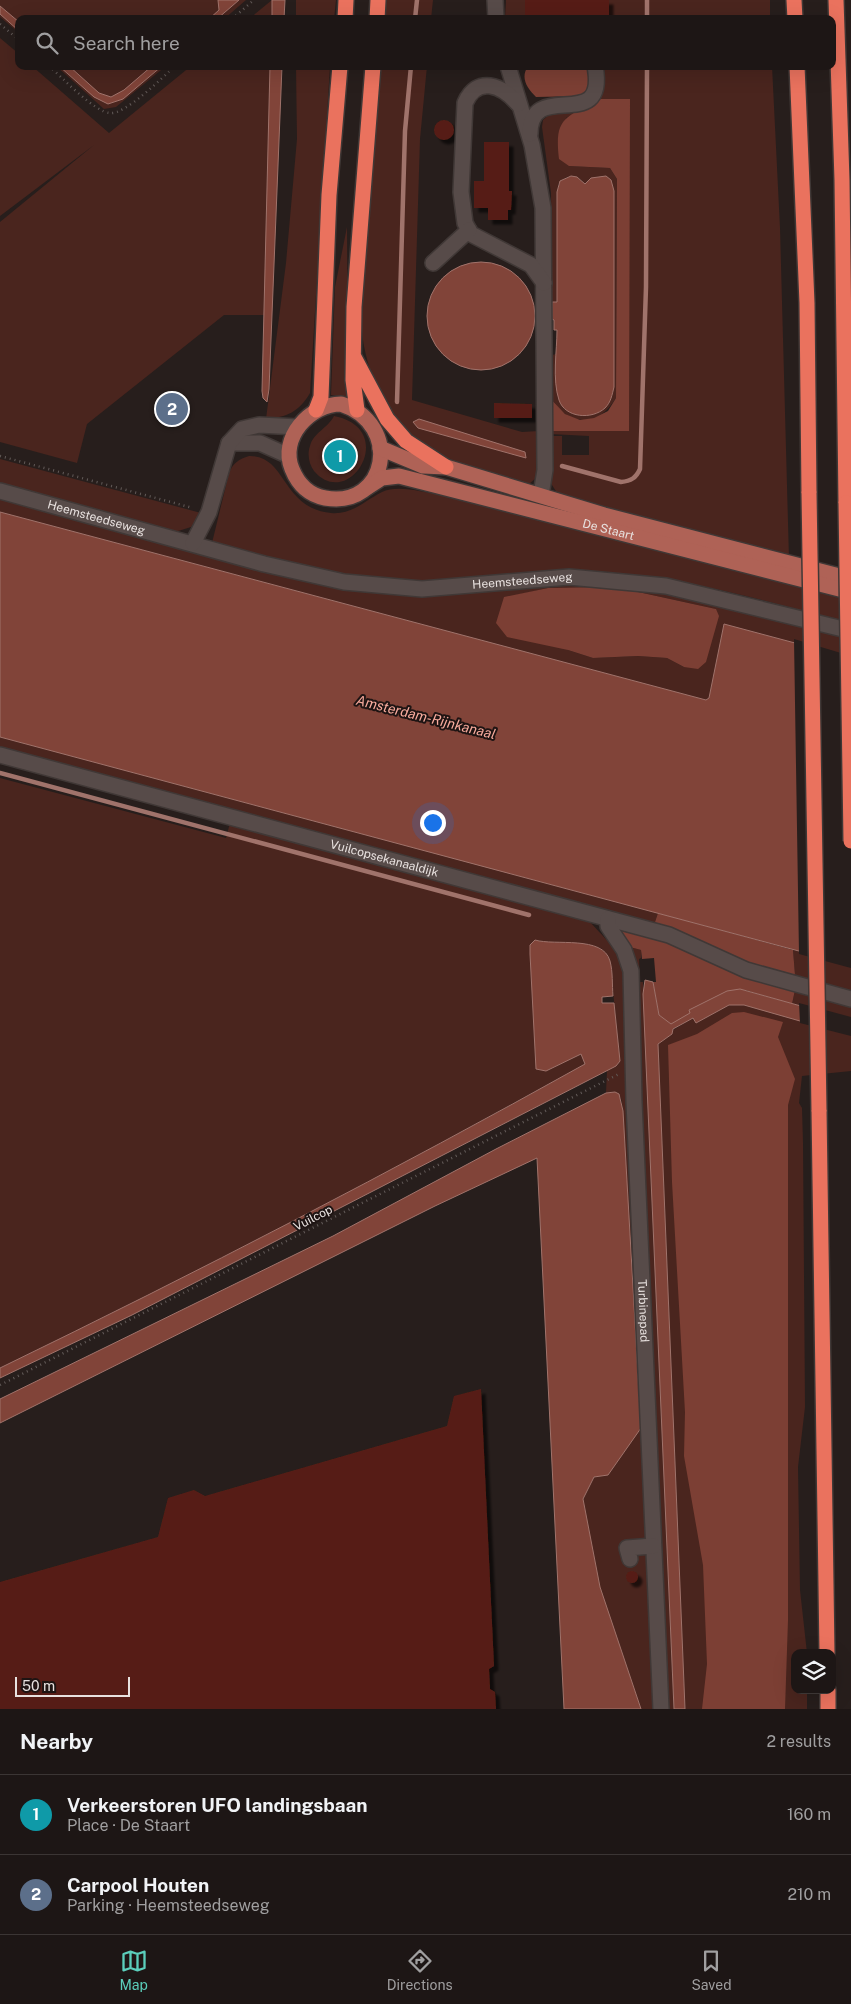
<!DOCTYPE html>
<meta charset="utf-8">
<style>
body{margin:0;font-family:"Public Sans",sans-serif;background:#2a2322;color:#f1f3f6}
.controls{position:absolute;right:15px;bottom:15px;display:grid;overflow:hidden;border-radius:10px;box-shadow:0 5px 20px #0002}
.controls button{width:45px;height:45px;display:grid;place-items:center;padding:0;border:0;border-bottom:1px solid #3b3534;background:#1d1615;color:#f1f3f6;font:25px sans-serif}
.scale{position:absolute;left:15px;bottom:12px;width:115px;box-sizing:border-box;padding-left:5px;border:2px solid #e8e1df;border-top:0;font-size:14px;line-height:18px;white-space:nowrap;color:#e8e1df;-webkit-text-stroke:4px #1e1413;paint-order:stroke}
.you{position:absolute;left:432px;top:822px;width:18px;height:18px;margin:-12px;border:4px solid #fff;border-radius:50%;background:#1a73e8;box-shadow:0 0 0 8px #1a73e833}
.badge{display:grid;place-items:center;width:32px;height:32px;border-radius:50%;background:#5bcebb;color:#fff;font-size:16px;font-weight:700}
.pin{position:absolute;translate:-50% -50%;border:2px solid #fff;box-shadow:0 1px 5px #0006}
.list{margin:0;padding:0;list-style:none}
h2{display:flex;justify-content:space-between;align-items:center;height:65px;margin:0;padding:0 20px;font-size:21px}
h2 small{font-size:16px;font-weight:400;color:#a09fa0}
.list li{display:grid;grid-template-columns:32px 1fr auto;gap:15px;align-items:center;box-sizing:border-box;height:80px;padding:0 20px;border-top:1px solid #3b3534}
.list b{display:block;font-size:19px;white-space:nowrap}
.list p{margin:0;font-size:16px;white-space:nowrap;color:#a09fa0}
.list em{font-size:16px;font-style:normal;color:#a09fa0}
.icon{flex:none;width:28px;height:28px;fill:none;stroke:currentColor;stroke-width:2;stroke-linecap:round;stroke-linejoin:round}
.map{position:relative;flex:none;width:851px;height:1709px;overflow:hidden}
.search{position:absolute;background:#1d1615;box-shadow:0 5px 20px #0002;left:15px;right:15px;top:15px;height:55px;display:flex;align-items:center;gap:12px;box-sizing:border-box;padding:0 18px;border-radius:10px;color:#a09fa0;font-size:19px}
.sheet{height:225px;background:#1d1615}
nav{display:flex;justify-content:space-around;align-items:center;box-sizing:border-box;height:70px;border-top:1px solid #3b3534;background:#1d1615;font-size:14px;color:#a09fa0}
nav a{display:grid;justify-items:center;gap:2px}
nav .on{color:#5bcebb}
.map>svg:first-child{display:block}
</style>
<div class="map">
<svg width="851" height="1709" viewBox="0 0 851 1709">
<defs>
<filter id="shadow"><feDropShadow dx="4.5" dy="4.5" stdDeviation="1" flood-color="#0009"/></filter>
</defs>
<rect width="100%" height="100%" fill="#271e1c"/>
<path fill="#4a251e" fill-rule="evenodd" d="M 0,0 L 246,0 L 224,19 L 19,19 L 19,33 L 0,17 Z
M 272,0 L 272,19 L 249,19 Z
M 296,0 L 336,0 L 334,19 L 296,19 Z
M 386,0 L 433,0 L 431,19 L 384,19 Z
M 506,0 L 525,0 L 525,19 L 505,19 Z
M 609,0 L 770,0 L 770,19 L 609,19 Z
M 0,38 L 19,54 L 19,66 L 32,66 L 109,133 L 191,66 L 271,66 L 264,315 L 224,315 L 87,424 L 77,463 L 0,442 L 0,222 L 94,145 L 0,216 Z
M 56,66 L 166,66 L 116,107 L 104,109 Z
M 296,66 L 330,66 L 310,393 C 299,412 287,417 266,419 L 286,263 L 297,139 Z
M 379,66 L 427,66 L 420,139 L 412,400 L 522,432 L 539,431 L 537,477 L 528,485 C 495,475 458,467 428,449 C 392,427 372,387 364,346 C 359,321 363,293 364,267 C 368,200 374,133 379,66 Z
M 605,66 L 772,66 L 780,228 L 789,559 L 559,496 L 552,485 L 550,473 L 550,436 L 562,436 L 562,455 L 589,455 L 589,436 L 550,434 L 550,431 L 629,431 L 629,99 L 598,99 L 603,89 Z
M 553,111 L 579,111 L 566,118 L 569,166 L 610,168 L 617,179 L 616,398 C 605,416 588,427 567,415 C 560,411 556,403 550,398 L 552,355 L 557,354 C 557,376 552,395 569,411 L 611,180 C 599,172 595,181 585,184 C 577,173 565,174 558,185 L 557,302 L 552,302 L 551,193 L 542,127 L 543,120 Z
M 347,227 L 348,397 L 331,395 L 335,287 Z
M 334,416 C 400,429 349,512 314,471 C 309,464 307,454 310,446 C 313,433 328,428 334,416 Z
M 249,456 C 287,455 281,508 331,513 C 352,515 364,501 382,492 C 392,487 408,489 419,491 C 472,499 525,516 577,529 C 668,553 760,577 851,601 L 851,624 C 770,602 692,579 608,572 C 559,567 509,575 461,579 C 445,580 428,583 412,582 C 343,580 278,560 212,543 L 229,473 C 233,463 239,459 249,456 Z
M 0,459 L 201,513 L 191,527 L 175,532 L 0,486 Z
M 0,499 L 431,595 L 546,584 L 585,583 L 655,589 L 851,637 L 851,658 L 706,700 L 0,512 ZM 596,587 L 629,590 L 716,609 L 684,667 L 667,658 L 638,656 L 593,658 L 568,650 L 504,598 L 548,588 Z
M 0,737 L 658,913 L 654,925 L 0,749 Z
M 0,778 L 226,838 L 230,823 L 589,921 L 617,951 L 626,946 L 641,950 L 641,958 L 639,959 L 640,982 L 643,982 L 674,1709 L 641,1709 L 599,1587 L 583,1499 L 594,1477 L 641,1428 L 623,1111 L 621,1098 L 610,1092 L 606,1093 L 607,1070 L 620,1061 L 610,961 L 602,949 C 581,938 557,946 536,940 L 530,954 L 536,1069 L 546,1071 L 581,1054 L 585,1064 L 329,1204 L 129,1306 L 0,1368 Z
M 793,950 L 851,965 L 851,991 L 795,975 Z
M 795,990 L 851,1005 L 851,1020 L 792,1004 Z
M 729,1005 L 744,1005 L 851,1034 L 851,1071 L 802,1076 L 799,1103 L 802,1108 L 803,1143 L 805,1407 L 798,1467 L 800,1590 L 807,1653 L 795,1653 L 795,1690 L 807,1690 L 807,1709 L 685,1709 L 658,1044 L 672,1034 L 673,1030 L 693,1018 L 696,1023 Z"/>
<path fill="#7c3f34" d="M 528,66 L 588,66 L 588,89 L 583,96 L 536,97 C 527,88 520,78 528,66 Z
M 598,99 L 630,99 L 629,431 L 548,431 L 550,398 L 565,414 L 580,420 L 594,418 L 608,411 L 616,398 L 617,179 L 610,168 L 569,166 L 559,159 C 554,117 565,119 598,99 Z
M 596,587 L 629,590 L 716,609 L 719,616 L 706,662 L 698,669 L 684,667 L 667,658 L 638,656 L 593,658 L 568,650 L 507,637 L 496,623 L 504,597 L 548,588 Z
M 658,913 L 793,950 L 795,975 L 739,961 L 654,925 Z
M 613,927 L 652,937 L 795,990 L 792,1004 L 745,990 L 689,1010 L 691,1013 L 671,1025 L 659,1015 L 653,982 L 656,982 L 654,958 L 642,959 L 641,950 L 626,946 Z
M 744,1012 L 783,1022 L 778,1037 L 795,1079 L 788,1105 L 788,1620 L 785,1709 L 702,1709 L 707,1664 L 703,1565 L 684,1456 L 685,1412 L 672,1182 L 668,1045 L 697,1034 L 732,1013 Z"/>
<path fill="#814439" stroke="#a0736b" d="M 218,0 L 239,0 L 217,19 L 209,19 L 219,10 Z
M 272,0 L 285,0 L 284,19 L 272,19 Z
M 0,6 L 19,22 L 19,31 L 0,14 Z
M 59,66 L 69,66 L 99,93 L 111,97 L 124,90 L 152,66 L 162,66 L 123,99 L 108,104 L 94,97 Z
M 270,66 L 282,66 L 269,389 L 267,402 L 263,398 L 262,391 Z
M 571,176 L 577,177 L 585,184 L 591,178 L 606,176 L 611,180 L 614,191 L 614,387 C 612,395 611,402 605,408 C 592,420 565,418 559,400 C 552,379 557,351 557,330 L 554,330 L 554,320 L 552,319 L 552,302 L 557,302 L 557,192 L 560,181 Z
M427 316a54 54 0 1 1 108 0a54 54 0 1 1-108 0Z
M 419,419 L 525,452 L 526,458 L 418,428 L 413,422 Z
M 0,512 L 706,700 L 709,698 L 724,624 L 851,658 L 851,965 L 0,737 Z
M 535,940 C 555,946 603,935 610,961 C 613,972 612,985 613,996 L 602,997 L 602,1003 L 614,1003 L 620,1061 L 616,1066 L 132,1315 L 0,1378 L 0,1368 C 198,1272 393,1171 585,1064 L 581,1054 L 546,1071 L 536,1069 L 530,954 L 530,945 Z
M 645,980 L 653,982 L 659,1015 L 671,1024 L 690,1013 L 689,1010 L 727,991 L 740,989 L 851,1020 L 800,1021 L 744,1005 L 729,1005 L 696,1023 L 693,1018 L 673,1029 L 672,1034 L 658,1044 L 685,1709 L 674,1709 L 643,994 Z
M 615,1092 L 619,1094 L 623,1111 L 641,1428 L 608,1475 L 594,1477 L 583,1499 L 600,1587 L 641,1709 L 564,1709 L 537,1158 L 435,1206 L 0,1423 L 0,1399 L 333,1236 L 496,1149 L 606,1093 Z"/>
<path fill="#271e1c" d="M 794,639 L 851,656 L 851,968 L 799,954 Z
M 799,1003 L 851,1017 L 851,1036 L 800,1023 Z"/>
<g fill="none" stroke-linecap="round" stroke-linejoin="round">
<path stroke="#a0736b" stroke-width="4.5" d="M 415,19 L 417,0
M 647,19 L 647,0
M 397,402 L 405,131 L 411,66
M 562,466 L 621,482 C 631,481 636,478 640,469 L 646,287 L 647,66
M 0,773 L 529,915"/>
</g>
<path fill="#571e15" filter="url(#shadow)" d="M 525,0 L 609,0 L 609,19 L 525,19 Z
M434 130a10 10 0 1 1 20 0a10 10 0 1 1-20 0Z
M 484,142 L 509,142 L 509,191 L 512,191 L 511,210 L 508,210 L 508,220 L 488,220 L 488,208 L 474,208 L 474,181 L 484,181 Z
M 494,403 L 532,404 L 532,418 L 494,418 Z
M 481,1389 L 494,1666 L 489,1669 L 490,1689 L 495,1692 L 496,1709 L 0,1709 L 0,1582 L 158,1537 L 168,1498 L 194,1490 L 205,1496 L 447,1426 L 454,1396 Z
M626 1577a6 6 0 1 1 12 0a6 6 0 1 1-12 0Z"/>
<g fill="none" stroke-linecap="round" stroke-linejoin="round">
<defs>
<g id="minor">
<path d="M 495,0 L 496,19"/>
<path d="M 508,66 L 532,145 L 543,208 L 545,470 L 541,495"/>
<path d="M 518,104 C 502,85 477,75 465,103 L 461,192 L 465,223 L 471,234 L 531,265 L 544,283"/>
<path d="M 530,134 C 530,77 608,136 595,66"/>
<path d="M 433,263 L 469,230"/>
<path d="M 229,443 L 260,443 L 289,456"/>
<path id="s1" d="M 0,491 L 264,564 L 344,582 L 422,589 L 569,577 L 666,586 L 851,631"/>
<path d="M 193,543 L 209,512 L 229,443 L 242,429 L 259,425 L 298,427"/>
<path id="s2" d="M 0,755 L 669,935 L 746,970 L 851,999"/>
<path id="s3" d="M 608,919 L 608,926 L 624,950 L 631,971 L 634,1102 L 661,1709"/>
<path d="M 630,1559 L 627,1548 L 653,1546"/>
</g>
<g id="major">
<path d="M 341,404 C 403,424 388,509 325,498 C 309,495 298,484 292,469 C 279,438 310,404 341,404 Z"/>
<path d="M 380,448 L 423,466 L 446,467 L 604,515 L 851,579"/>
<path id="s4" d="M 368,487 L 382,478 L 399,476 L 851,592"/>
</g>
<path id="highway" d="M 794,0 L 795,19
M 836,0 L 842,180 L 846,503
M 345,19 L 346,0
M 377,19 L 378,0
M 797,66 L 807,303 L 809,493
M 354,357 L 387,419 L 406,441 L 446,467
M 316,410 L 321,397 L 329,195 L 340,66
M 357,410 L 353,380 L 354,307 L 373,66
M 819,1110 L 827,1653
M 828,1690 L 828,1709"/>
</defs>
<use href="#minor" stroke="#403836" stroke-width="18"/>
<use href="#major" stroke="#403836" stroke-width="18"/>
<use href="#highway" stroke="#403836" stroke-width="18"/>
<path stroke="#635b59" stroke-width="2.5" stroke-dasharray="1 4" stroke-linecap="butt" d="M 232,19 L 254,0
M 0,24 L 19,40
M 49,66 C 62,77 94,112 110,113 C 125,115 163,77 175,66
M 0,456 L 193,508
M 0,1385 L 619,1074"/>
<use href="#minor" stroke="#574b49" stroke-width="15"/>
<use href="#major" stroke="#af6256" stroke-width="15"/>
<use href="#highway" stroke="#ea725e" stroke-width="15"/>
<defs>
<path id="highway-bridge" d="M 809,493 L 819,1110
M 846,503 L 851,841"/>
</defs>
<use href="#highway-bridge" stroke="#403836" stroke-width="18" stroke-linecap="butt"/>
<use href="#highway-bridge" stroke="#ea725e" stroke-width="15"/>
</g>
<g text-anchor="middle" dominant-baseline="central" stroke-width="4" stroke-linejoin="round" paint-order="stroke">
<g font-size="12" fill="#e8e1df" stroke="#1e1413">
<text stroke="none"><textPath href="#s1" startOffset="100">Heemsteedseweg</textPath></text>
<text stroke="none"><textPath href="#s4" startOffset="250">De Staart</textPath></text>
<text stroke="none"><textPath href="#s1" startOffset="535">Heemsteedseweg</textPath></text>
<text stroke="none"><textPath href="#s2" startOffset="398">Vuilcopsekanaaldijk</textPath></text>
<text transform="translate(313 1218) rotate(-27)">Vuilcop</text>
<text stroke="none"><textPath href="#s3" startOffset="398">Turbinepad</textPath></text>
</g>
<g font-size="14" font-style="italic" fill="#f8ab9d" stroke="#1e1413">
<text transform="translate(426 717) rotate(14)">Amsterdam-Rijnkanaal</text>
</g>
</g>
</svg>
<div class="controls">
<button><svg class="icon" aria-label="layers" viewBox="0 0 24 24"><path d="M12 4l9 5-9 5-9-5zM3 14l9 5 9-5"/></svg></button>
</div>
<div class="scale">50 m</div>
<div class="you"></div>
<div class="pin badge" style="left:340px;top:456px;background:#0f9aa8">1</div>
<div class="pin badge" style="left:172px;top:409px;background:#5c6f8a">2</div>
<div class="search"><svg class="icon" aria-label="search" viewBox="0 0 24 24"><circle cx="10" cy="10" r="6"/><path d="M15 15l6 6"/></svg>Search here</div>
</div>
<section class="sheet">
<h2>Nearby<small>2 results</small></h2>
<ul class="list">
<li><span class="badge" style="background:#0f9aa8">1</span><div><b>Verkeerstoren UFO landingsbaan</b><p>Place · De Staart</p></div><em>160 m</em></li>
<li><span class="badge" style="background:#5c6f8a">2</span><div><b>Carpool Houten</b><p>Parking · Heemsteedseweg</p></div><em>210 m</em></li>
</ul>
</section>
<nav>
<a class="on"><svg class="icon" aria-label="map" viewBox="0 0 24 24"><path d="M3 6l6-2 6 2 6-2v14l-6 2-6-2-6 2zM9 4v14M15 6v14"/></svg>Map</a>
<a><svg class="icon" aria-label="directions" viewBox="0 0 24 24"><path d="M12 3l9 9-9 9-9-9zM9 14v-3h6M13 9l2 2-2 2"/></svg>Directions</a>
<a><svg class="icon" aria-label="saved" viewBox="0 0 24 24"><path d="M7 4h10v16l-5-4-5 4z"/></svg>Saved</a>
</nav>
